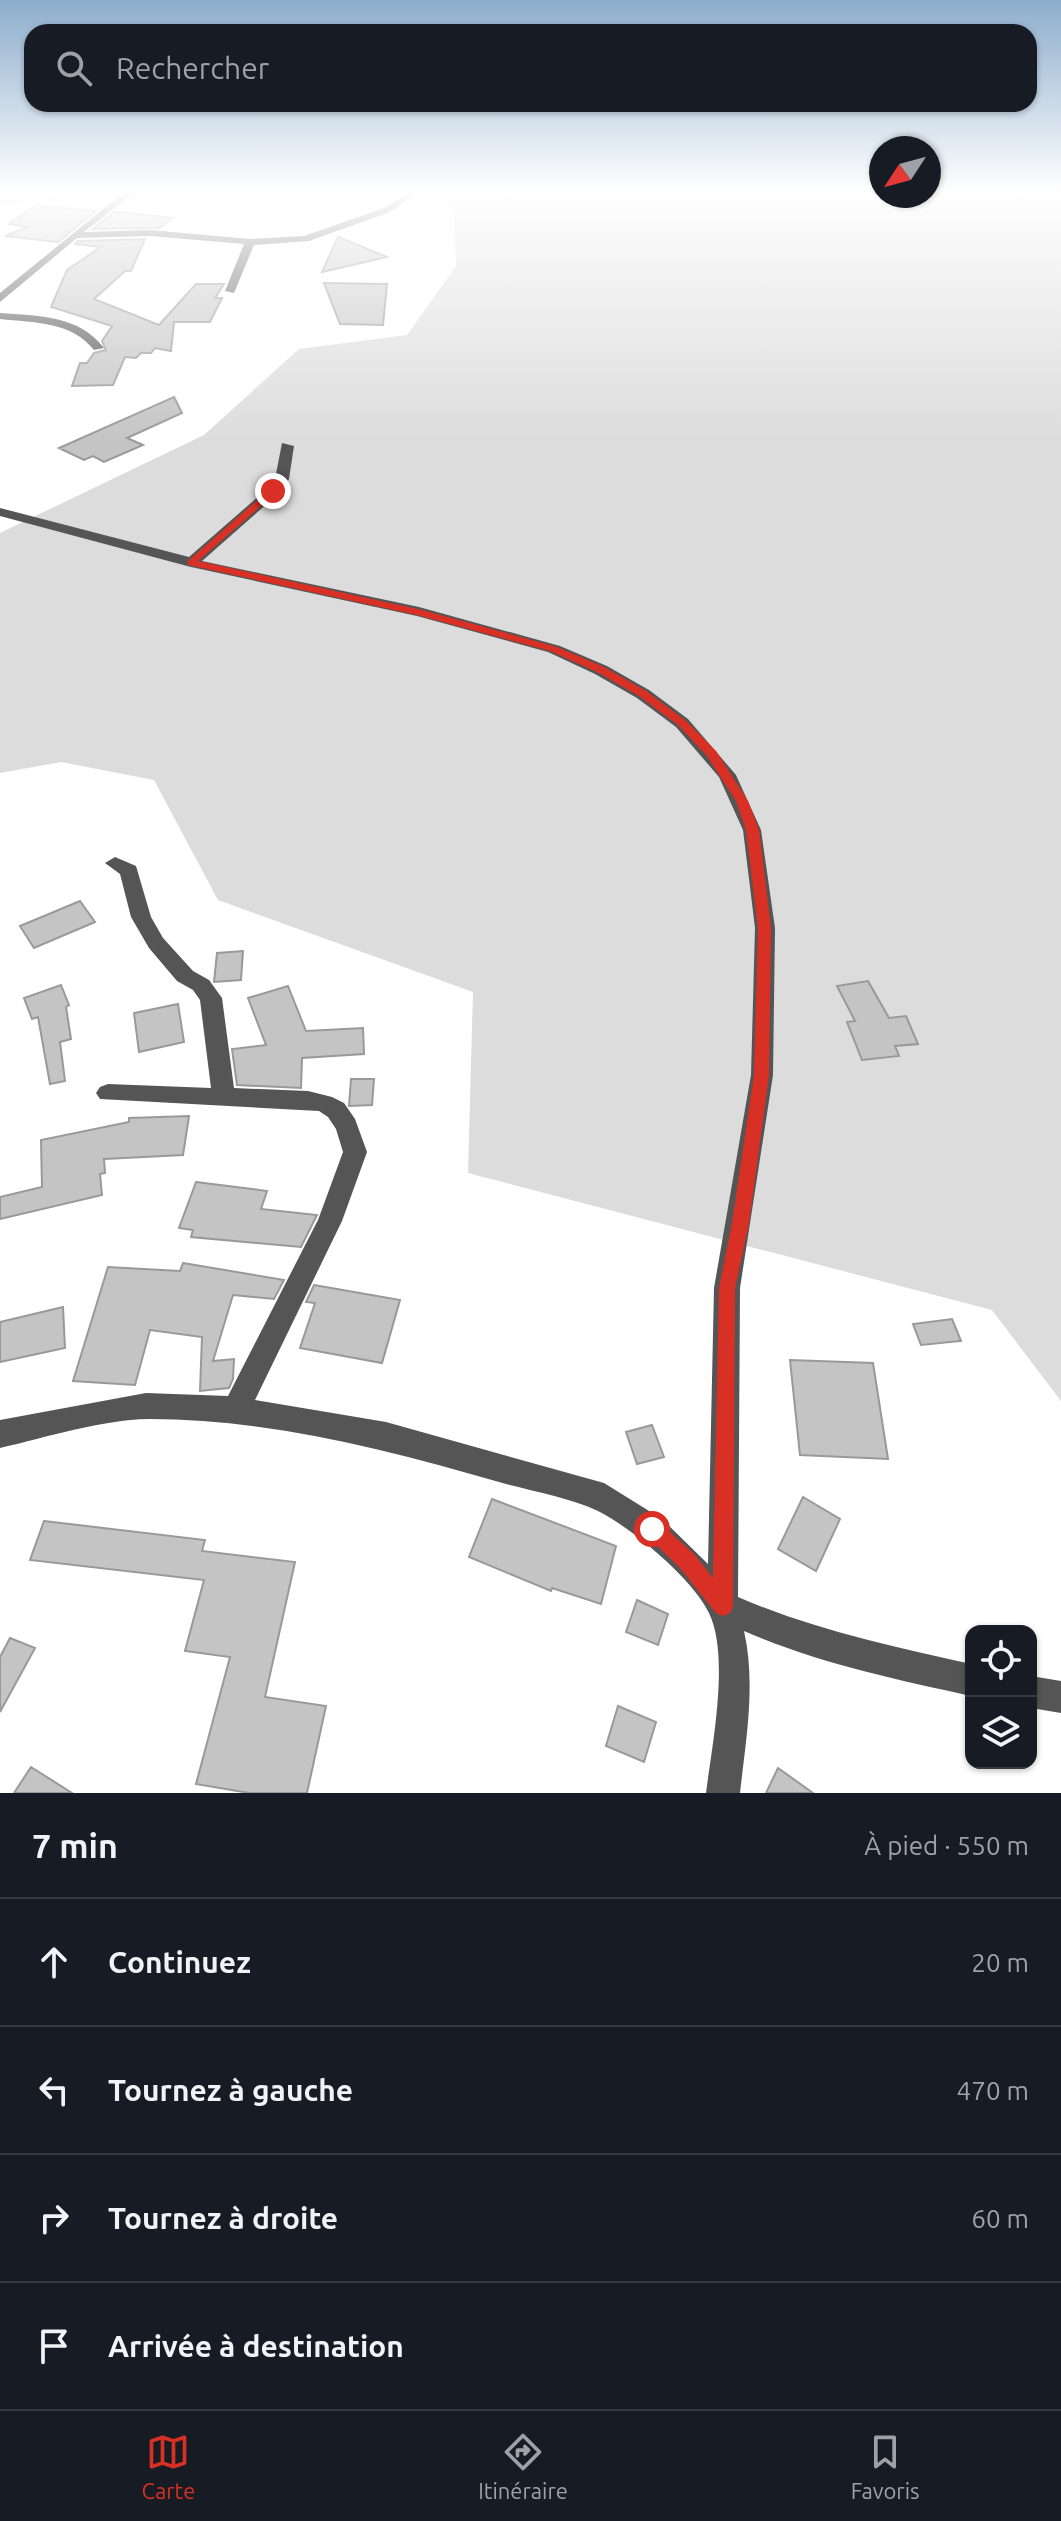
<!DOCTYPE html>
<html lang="fr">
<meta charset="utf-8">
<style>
body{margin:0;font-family:Ubuntu,sans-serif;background:#242831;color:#f1f3f6}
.controls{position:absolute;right:24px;bottom:24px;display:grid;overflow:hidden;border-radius:16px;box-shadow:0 2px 6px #0004}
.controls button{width:72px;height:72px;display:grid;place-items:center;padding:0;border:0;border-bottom:2px solid #363941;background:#171b24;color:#f1f3f6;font:40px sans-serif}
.compass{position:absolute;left:869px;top:136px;width:72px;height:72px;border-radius:50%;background:#171b24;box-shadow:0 2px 6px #0004;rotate:234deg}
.stop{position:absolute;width:24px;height:24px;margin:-18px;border:6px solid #d93025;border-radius:50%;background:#fff}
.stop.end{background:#d93025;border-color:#fff;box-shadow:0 2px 8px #0008}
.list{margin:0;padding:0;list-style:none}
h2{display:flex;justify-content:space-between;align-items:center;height:104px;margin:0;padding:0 32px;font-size:34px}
h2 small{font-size:26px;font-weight:400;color:#9ea1a6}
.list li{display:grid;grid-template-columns:52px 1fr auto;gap:24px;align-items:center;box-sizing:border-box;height:128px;padding:0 32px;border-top:2px solid #363941}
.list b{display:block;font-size:30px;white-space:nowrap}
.list em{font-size:26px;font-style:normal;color:#9ea1a6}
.icon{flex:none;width:44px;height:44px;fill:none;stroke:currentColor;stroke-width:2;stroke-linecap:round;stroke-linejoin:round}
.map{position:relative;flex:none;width:1061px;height:1793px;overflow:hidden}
.search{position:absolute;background:#171b24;box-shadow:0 2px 6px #0004;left:24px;right:24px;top:24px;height:88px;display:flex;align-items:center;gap:20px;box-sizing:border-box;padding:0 28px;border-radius:24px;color:#9ea1a6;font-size:30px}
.sheet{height:616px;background:#171b24}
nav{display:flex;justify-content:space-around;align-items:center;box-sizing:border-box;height:112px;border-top:2px solid #363941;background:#171b24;font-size:22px;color:#9ea1a6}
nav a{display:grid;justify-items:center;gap:4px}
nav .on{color:#d93025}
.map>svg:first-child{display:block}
</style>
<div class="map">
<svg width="1061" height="1793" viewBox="0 0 1061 1793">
<rect width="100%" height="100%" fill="#fff"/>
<path fill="#dcdcdc" d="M 0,192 L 53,192 L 61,200 L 0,205 Z
M 416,192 L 881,192 L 881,196 L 929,196 L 929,192 L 1061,192 L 1061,1401 L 992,1310 L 468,1173 L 473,992 L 218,900 L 154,780 L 61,762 L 0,773 L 0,533 L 204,435 L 299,349 L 407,335 L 456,266 L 454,207 Z"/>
<path fill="#c4c4c4" stroke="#999" stroke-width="2" d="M 36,205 L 45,206 L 96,211 L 58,242 L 5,236 L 27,227 L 9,224 Z
M 114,212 L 130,213 L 173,218 L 159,228 L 93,229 Z
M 338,237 L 387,257 L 322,272 Z
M 145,239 L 131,271 L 125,271 L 94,299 L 159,325 L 196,284 L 224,284 L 215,298 L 222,298 L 210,322 L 174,322 L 171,351 L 155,348 L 151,353 L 141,353 L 136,358 L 125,357 L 113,385 L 72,386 L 80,363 L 87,363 L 94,353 L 106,350 L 102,341 L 112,326 L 51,307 L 67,270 L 101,247 L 75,244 L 78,241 Z
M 324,283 L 387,284 L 383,325 L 340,324 Z
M 174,397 L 182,413 L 127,438 L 143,445 L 104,462 L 93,456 L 84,460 L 59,448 Z
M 80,901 L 95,922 L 34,948 L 20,926 Z
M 243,951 L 241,980 L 214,982 L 217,953 Z
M 868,981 L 889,1018 L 906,1016 L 918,1044 L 895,1046 L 899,1056 L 862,1060 L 847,1022 L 855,1021 L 837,986 Z
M 61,985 L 69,1005 L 66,1007 L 71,1039 L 60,1042 L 65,1081 L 50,1084 L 38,1017 L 32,1019 L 24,998 Z
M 288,986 L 306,1031 L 363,1028 L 364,1054 L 302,1058 L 301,1088 L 237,1085 L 232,1049 L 266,1045 L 248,998 Z
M 178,1004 L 184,1042 L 139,1052 L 134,1013 Z
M 351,1079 L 374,1079 L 372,1105 L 349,1106 Z
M 189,1116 L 183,1155 L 104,1159 L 105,1173 L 100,1174 L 102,1195 L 0,1219 L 0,1197 L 42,1187 L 41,1140 L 129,1122 L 129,1118 Z
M 196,1182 L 267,1191 L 261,1209 L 317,1215 L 301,1247 L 191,1237 L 193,1230 L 179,1228 Z
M 183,1263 L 284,1280 L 274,1299 L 233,1295 L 213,1361 L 234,1359 L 233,1379 L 229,1388 L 200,1391 L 202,1337 L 150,1330 L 135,1385 L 73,1381 L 108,1267 L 180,1271 Z
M 314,1285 L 400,1300 L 382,1363 L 300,1348 L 315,1303 L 306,1302 Z
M 63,1307 L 65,1348 L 0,1362 L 0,1322 Z
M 952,1319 L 961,1341 L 921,1345 L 913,1324 Z
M 790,1360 L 873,1363 L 888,1459 L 800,1455 Z
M 652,1425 L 664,1457 L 637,1464 L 626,1432 Z
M 803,1497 L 840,1519 L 816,1571 L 778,1549 Z
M 492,1499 L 616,1546 L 601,1604 L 552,1588 L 551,1591 L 469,1557 Z
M 44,1521 L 205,1540 L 202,1551 L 295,1562 L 265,1697 L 326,1706 L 307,1793 L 249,1793 L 196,1784 L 230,1657 L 185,1651 L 204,1580 L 30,1560 Z
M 637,1600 L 668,1614 L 658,1645 L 626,1632 Z
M 10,1638 L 35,1648 L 0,1712 L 0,1657 Z
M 618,1706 L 656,1722 L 644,1762 L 606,1746 Z
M 31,1767 L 72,1793 L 14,1793 Z
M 778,1768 L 813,1793 L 766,1793 Z"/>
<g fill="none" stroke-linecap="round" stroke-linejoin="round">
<path fill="#555" fill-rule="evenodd" d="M 124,192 L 135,192 L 84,232 L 151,230 L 250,239 L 304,236 L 384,208 L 409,192 L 420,192 L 390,212 L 309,241 L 254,245 L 234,293 L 225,291 L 244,244 L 151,236 L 77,238 L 0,302 L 0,293 Z
M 0,313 C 38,316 79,315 104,348 L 94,350 C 71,321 35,323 0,319 Z
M 282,443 L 294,446 L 289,479 L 278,494 L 202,561 L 419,607 L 560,646 L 607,666 L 649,690 L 688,719 L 736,775 L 761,830 L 775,928 L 773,1075 L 740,1288 L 738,1597 C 814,1630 891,1646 971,1664 L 971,1696 C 894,1679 817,1663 744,1631 C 756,1684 746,1739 740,1793 L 706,1793 C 712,1746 730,1656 709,1613 C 693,1579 632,1528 598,1511 C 569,1497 531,1491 499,1482 C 385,1449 268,1419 149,1419 C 100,1420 48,1437 0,1448 L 0,1420 L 146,1393 L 228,1396 L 318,1220 L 343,1152 L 336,1129 L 328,1117 L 319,1111 L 100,1099 L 96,1093 L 100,1087 L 108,1084 L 211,1088 L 200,1000 L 193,990 L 177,981 L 149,948 L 131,917 L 120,874 L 105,863 L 115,857 L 136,866 L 151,917 L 163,938 L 193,971 L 209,980 L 222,998 L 234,1088 L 308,1091 L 332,1097 L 344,1103 L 355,1119 L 367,1152 L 342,1221 L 255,1400 L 386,1422 L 604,1483 L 662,1519 L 708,1564 L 714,1288 L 751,1075 L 755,928 L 743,830 L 719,777 L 676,727 L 637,698 L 595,674 L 548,652 L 417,616 L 191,567 L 0,516 L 0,508 L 189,557 L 268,488 L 275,479 Z
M 1031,1676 L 1061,1681 L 1061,1713 L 1031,1708 Z"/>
</g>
<linearGradient id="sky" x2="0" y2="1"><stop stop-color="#8cadcc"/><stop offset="0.43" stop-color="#fff"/><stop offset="1" stop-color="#fff" stop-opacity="0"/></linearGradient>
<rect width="1061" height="443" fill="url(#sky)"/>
<path fill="#d93025" d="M 270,489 L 278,491 L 198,561 L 422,610 L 557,647 L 604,667 L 646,691 L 686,721 L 716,751 L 748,801 L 759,830 L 771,928 L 769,1075 L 749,1223 L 735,1288 L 733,1606 L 730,1613 L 723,1616 L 716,1613 L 680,1568 L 646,1535 L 643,1529 L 646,1522 L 652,1519 L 659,1522 L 694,1554 L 713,1578 L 719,1288 L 732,1223 L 754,1075 L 758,928 L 746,830 L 736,801 L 707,756 L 678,725 L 639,696 L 597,672 L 550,651 L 417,615 L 188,565 L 188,561 Z"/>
</svg>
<div class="controls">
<button><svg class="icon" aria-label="locate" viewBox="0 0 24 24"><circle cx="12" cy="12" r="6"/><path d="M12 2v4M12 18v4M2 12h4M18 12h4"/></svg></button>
<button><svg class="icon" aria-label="layers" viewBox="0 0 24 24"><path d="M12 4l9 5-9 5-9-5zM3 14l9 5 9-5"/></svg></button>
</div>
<svg class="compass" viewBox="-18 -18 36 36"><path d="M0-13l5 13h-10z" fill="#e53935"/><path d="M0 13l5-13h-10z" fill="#9ea1a6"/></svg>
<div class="stop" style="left:652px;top:1529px"></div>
<div class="stop end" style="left:273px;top:491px"></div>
<div class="search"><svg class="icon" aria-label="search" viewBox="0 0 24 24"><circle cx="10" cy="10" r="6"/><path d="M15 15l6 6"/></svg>Rechercher</div>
</div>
<section class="sheet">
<h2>7 min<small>À pied · 550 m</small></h2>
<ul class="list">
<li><svg class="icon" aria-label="ahead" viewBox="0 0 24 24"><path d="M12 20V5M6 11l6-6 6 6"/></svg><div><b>Continuez</b></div><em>20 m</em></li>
<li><svg class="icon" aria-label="left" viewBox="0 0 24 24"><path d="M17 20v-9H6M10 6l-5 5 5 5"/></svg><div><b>Tournez à gauche</b></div><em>470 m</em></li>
<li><svg class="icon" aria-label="right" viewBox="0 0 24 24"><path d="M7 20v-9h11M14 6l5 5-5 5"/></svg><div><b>Tournez à droite</b></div><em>60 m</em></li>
<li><svg class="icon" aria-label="arrive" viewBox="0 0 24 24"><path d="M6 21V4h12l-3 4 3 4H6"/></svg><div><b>Arrivée à destination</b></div></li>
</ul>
</section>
<nav>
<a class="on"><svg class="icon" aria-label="map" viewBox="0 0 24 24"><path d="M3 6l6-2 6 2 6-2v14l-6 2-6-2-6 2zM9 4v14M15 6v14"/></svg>Carte</a>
<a><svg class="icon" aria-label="directions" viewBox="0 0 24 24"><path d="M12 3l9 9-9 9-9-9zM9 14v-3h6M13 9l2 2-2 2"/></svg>Itinéraire</a>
<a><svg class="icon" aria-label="saved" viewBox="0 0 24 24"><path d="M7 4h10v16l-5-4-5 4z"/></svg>Favoris</a>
</nav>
